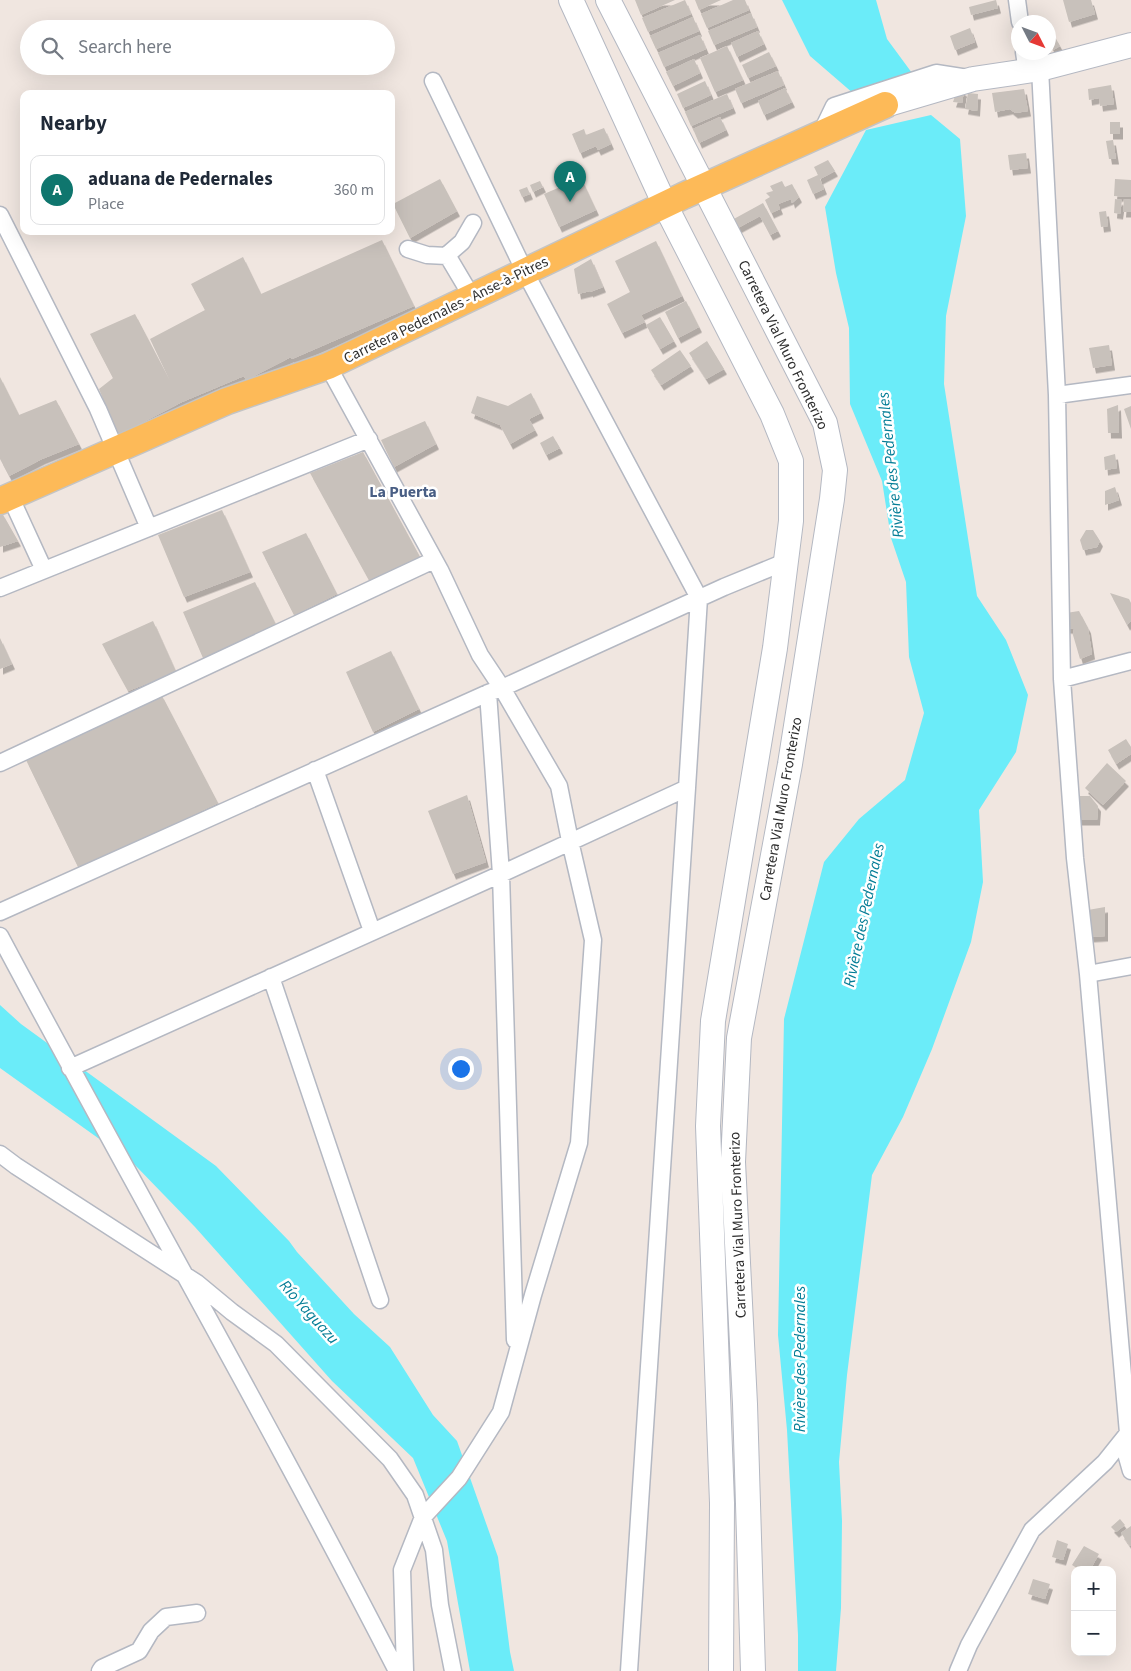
<!DOCTYPE html>
<meta charset="utf-8">
<style>
body{margin:0;font-family:"Source Sans 3",sans-serif;background:#f2f2f3;color:#1f2937}
.controls{position:absolute;right:15px;bottom:15px;display:grid;overflow:hidden;border-radius:10px;box-shadow:0 5px 20px #0002}
.controls button{width:45px;height:45px;display:grid;place-items:center;padding:0;border:0;border-bottom:1px solid #e0e1e3;background:#fff;color:#1f2937;font:25px sans-serif}
.compass{position:absolute;left:1011px;top:15px;width:45px;height:45px;border-radius:50%;background:#fff;box-shadow:0 5px 20px #0002;rotate:132deg}
.you{position:absolute;left:460px;top:1068px;width:18px;height:18px;margin:-12px;border:4px solid #fff;border-radius:50%;background:#1a73e8;box-shadow:0 0 0 8px #1a73e833}
.badge{display:grid;place-items:center;width:32px;height:32px;border-radius:50%;background:#0f766e;color:#fff;font-size:16px;font-weight:700}
.pin{position:absolute;translate:-50% -41px;filter:drop-shadow(0 1px 2px #0008)}
.pin::after{content:'';position:absolute;top:26px;width:18px;height:15px;background:inherit;clip-path:polygon(0 0,100% 0,50% 100%)}
.list{margin:0;padding:0;list-style:none}
h2{display:flex;justify-content:space-between;align-items:center;height:65px;margin:0;padding:0 20px;font-size:21px}
h2 small{font-size:16px;font-weight:400;color:#747a83}
.list li{display:grid;grid-template-columns:32px 1fr auto;gap:15px;align-items:center;box-sizing:border-box;height:70px;margin:0 10px 10px;padding:0 10px;border:1px solid #e0e1e3;border-radius:10px}
.list b{display:block;font-size:19px;white-space:nowrap}
.list p{margin:0;font-size:16px;white-space:nowrap;color:#747a83}
.list em{font-size:16px;font-style:normal;color:#747a83}
.icon{flex:none;width:28px;height:28px;fill:none;stroke:currentColor;stroke-width:2;stroke-linecap:round;stroke-linejoin:round}
.map{position:relative;flex:none;width:1131px;height:1671px;overflow:hidden}
.search{position:absolute;background:#fff;box-shadow:0 5px 20px #0002;left:20px;top:20px;width:375px;height:55px;display:flex;align-items:center;gap:12px;box-sizing:border-box;padding:0 18px;border-radius:28px;color:#747a83;font-size:19px}
.panel{position:absolute;background:#fff;box-shadow:0 5px 20px #0002;left:20px;top:90px;width:375px;height:145px;border-radius:10px}
.map>svg:first-child{display:block}
</style>
<div class="map">
<svg width="1131" height="1671" viewBox="0 0 1131 1671">
<defs>
<filter id="shadow"><feDropShadow dx="3" dy="5.5" stdDeviation="0" flood-color="#0004"/></filter>
</defs>
<rect width="100%" height="100%" fill="#f0e6e0"/>
<path fill="#6becf9" d="M 782,0 L 876,0 L 887,39 L 912,73 L 854,94 L 810,56 Z
M 931,115 L 960,139 L 966,216 L 946,316 L 944,384 L 977,596 L 1006,640 L 1028,695 L 1016,752 L 979,810 L 983,882 L 971,942 L 932,1049 L 903,1117 L 872,1175 L 847,1375 L 839,1462 L 842,1521 L 841,1608 L 836,1671 L 798,1671 L 798,1635 L 787,1430 L 778,1335 L 784,1019 L 824,862 L 859,819 L 905,780 L 924,713 L 909,657 L 906,582 L 891,538 L 882,481 L 850,404 L 849,328 L 836,273 L 825,207 L 866,130 Z
M 0,1005 L 21,1024 L 216,1166 L 289,1241 L 297,1252 L 354,1314 L 390,1347 L 433,1415 L 457,1441 L 498,1557 L 510,1652 L 514,1671 L 470,1671 L 447,1541 L 413,1458 L 332,1381 L 195,1227 L 133,1163 L 0,1068 Z"/>
<path fill="#c8c1bb" filter="url(#shadow)" d="M 635,0 L 675,0 L 641,15 Z
M 685,0 L 691,14 L 648,32 L 642,18 Z
M 695,0 L 721,0 L 699,10 Z
M 733,0 L 745,0 L 749,10 L 707,28 L 701,14 Z
M 996,0 L 998,8 L 971,15 L 969,7 Z
M 1063,0 L 1091,0 L 1095,14 L 1069,22 Z
M 751,13 L 757,27 L 714,45 L 708,31 Z
M 693,17 L 699,31 L 656,49 L 650,36 Z
M 970,28 L 975,42 L 955,50 L 950,36 Z
M 758,31 L 764,44 L 737,57 L 731,43 Z
M 700,35 L 706,49 L 664,67 L 658,53 Z
M 1055,37 L 1060,46 L 1053,50 L 1048,41 Z
M 727,46 L 743,80 L 715,92 L 700,58 Z
M 769,52 L 776,66 L 748,78 L 742,65 Z
M 694,59 L 700,73 L 673,86 L 666,72 Z
M 778,71 L 784,85 L 741,103 L 735,89 Z
M 705,81 L 711,95 L 683,108 L 677,94 Z
M 1111,85 L 1114,104 L 1100,106 L 1099,98 L 1089,100 L 1088,89 Z
M 958,87 L 964,91 L 962,103 L 953,102 Z
M 785,88 L 792,102 L 764,115 L 758,101 Z
M 1024,89 L 1028,111 L 1015,113 L 1010,109 L 995,112 L 992,93 Z
M 968,93 L 978,94 L 977,111 L 965,109 Z
M 727,94 L 733,108 L 691,126 L 685,112 Z
M 720,117 L 726,130 L 699,143 L 693,129 Z
M 1110,122 L 1120,122 L 1120,134 L 1110,134 Z
M 604,128 L 611,144 L 598,150 L 596,146 L 580,153 L 572,134 L 584,129 L 586,135 Z
M 1113,140 L 1116,159 L 1109,159 L 1106,141 Z
M 1026,153 L 1028,168 L 1010,170 L 1008,155 Z
M 828,160 L 835,171 L 820,179 L 824,189 L 813,194 L 807,180 L 818,175 L 814,167 Z
M 581,178 L 596,210 L 559,227 L 544,194 Z
M 440,179 L 457,211 L 410,238 L 393,204 Z
M 1115,179 L 1131,180 L 1131,197 L 1114,196 Z
M 540,181 L 543,187 L 533,192 L 530,185 Z
M 782,181 L 785,187 L 792,184 L 799,197 L 792,203 L 791,199 L 778,204 L 780,209 L 771,213 L 765,200 L 770,197 L 766,193 L 773,191 L 770,186 Z
M 527,187 L 530,194 L 522,197 L 519,190 Z
M 1115,199 L 1122,200 L 1120,214 L 1114,213 Z
M 1124,199 L 1131,200 L 1131,212 L 1123,212 Z
M 763,203 L 778,231 L 770,235 L 760,216 L 734,230 L 721,226 Z
M 1106,211 L 1108,226 L 1101,227 L 1099,212 Z
M 382,240 L 414,306 L 292,359 L 291,357 L 246,380 L 244,376 L 182,402 L 118,435 L 99,389 L 113,378 L 90,334 L 135,314 L 170,381 L 150,339 L 205,310 L 191,284 L 243,257 L 261,294 Z
M 656,241 L 682,296 L 641,315 L 645,322 L 622,333 L 607,304 L 630,292 L 615,261 Z
M 591,259 L 603,287 L 590,292 L 590,291 L 578,294 L 574,269 Z
M 686,301 L 699,327 L 678,338 L 665,312 Z
M 660,317 L 674,341 L 660,349 L 646,325 Z
M 707,341 L 724,369 L 706,379 L 689,353 Z
M 1109,345 L 1112,365 L 1093,368 L 1089,348 Z
M 680,350 L 691,366 L 661,385 L 651,370 Z
M 0,377 L 19,415 L 56,400 L 79,444 L 42,459 L 9,476 L 0,459 Z
M 531,393 L 541,413 L 529,419 L 535,430 L 510,444 L 500,425 L 471,413 L 477,396 L 508,406 Z
M 1118,405 L 1119,433 L 1108,433 L 1107,409 Z
M 1131,406 L 1131,429 L 1124,409 Z
M 425,421 L 436,444 L 394,467 L 381,440 Z
M 553,436 L 560,448 L 546,455 L 540,443 Z
M 363,452 L 420,557 L 370,582 L 310,473 Z
M 1115,454 L 1117,468 L 1105,470 L 1104,457 Z
M 1115,487 L 1119,500 L 1105,505 L 1105,491 Z
M 222,510 L 250,572 L 184,597 L 158,535 Z
M 2,513 L 18,541 L 0,547 L 0,514 Z
M 1086,530 L 1093,530 L 1100,541 L 1097,547 L 1083,550 L 1080,540 Z
M 306,533 L 337,594 L 294,615 L 262,552 Z
M 255,582 L 276,625 L 203,658 L 183,612 Z
M 1110,593 L 1129,599 L 1131,603 L 1131,621 L 1127,625 Z
M 1079,611 L 1088,628 L 1092,654 L 1080,659 L 1073,635 L 1074,629 L 1067,628 L 1066,613 Z
M 153,621 L 176,672 L 128,691 L 102,644 Z
M 0,638 L 12,664 L 0,669 Z
M 391,651 L 419,709 L 373,732 L 346,672 Z
M 161,694 L 218,803 L 79,869 L 26,760 Z
M 1126,739 L 1131,747 L 1131,754 L 1116,764 L 1108,750 Z
M 1107,763 L 1126,781 L 1103,805 L 1085,788 Z
M 467,795 L 486,862 L 453,874 L 428,811 Z
M 1078,796 L 1090,796 L 1098,806 L 1097,820 L 1077,820 Z
M 1105,907 L 1105,936 L 1089,937 L 1088,910 Z
M 1120,1519 L 1125,1525 L 1116,1532 L 1111,1527 Z
M 1131,1526 L 1131,1546 L 1130,1546 L 1121,1533 Z
M 1057,1540 L 1068,1544 L 1063,1560 L 1052,1557 Z
M 1084,1546 L 1099,1554 L 1090,1570 L 1080,1570 L 1072,1565 Z
M 1033,1579 L 1050,1584 L 1045,1599 L 1028,1594 Z"/>
<g fill="none" stroke-linecap="round" stroke-linejoin="round">
<defs>
<path id="street" d="M 1017,0 L 1020,22
M 1024,52 L 1027,72
M 1040,69 L 1057,395 L 1062,679 L 1075,858 L 1088,974 L 1128,1433 L 1127,1457 L 1131,1471
M 821,133 L 834,106 L 936,73 L 968,78
M 0,215 L 98,409 L 149,528
M 408,249 L 427,255 L 447,256
M 472,297 L 447,255 L 462,242 L 473,223
M 328,366 L 440,570 L 480,655 L 502,688 L 559,786 L 570,841 L 593,940 L 579,1143 L 533,1295 L 501,1412 L 459,1478 L 423,1517 L 402,1570 L 405,1671
M 1057,395 L 1131,385
M 10,496 L 44,570
M 0,588 L 369,439
M 1062,679 L 1131,661
M 488,693 L 501,874 L 515,1340
M 0,763 L 434,560
M 315,770 L 372,931
M 0,912 L 488,693 L 502,688 L 724,587 L 785,562
M 0,936 C 131,1182 270,1423 397,1671
M 1088,974 L 1131,966
M 271,977 L 380,1300
M 70,1068 L 501,874 L 687,788 L 699,598 L 525,272 L 433,81
M 0,1154 L 16,1166 L 197,1283 L 232,1312 L 276,1344 L 390,1459 L 415,1495 L 434,1550 L 440,1605 L 453,1671
M 100,1671 L 102,1668 L 139,1651 L 151,1631 L 166,1617 L 197,1613
M 629,1671 L 687,788
M 958,1671 L 969,1645 L 1032,1530 L 1105,1462 L 1129,1432"/>
<path id="secondary" d="M 571,0 L 665,205 L 772,414 L 791,461 L 791,521 L 775,648 L 713,1021 L 708,1126 L 722,1503 L 721,1671
M 608,0 L 825,423 L 835,470 L 832,499 L 790,764 L 739,1038 L 733,1162 L 745,1404 L 753,1671
M 885,105 L 973,79 L 1040,69 L 1131,45"/>
<path id="primary" d="M 0,501 L 227,401 L 328,366 L 683,196 L 885,105"/>
</defs>
<use href="#street" stroke="#b4b8c2" stroke-width="19"/>
<use href="#secondary" stroke="#b4b8c2" stroke-width="26"/>
<use href="#primary" stroke="#c4c4c4" stroke-width="29"/>
<use href="#street" stroke="#fff" stroke-width="16"/>
<use href="#secondary" stroke="#fff" stroke-width="24"/>
<use href="#primary" stroke="#fdba58" stroke-width="26"/>
</g>
<g text-anchor="middle" dominant-baseline="central" stroke-width="5" stroke-linejoin="round" paint-order="stroke">
<g font-size="15" fill="#2e2e2e" stroke="#fff">
<text transform="translate(446 310) rotate(-26)">Carretera Pedernales - Anse-à-Pitres</text>
<text transform="translate(783 345) rotate(64)">Carretera Vial Muro Fronterizo</text>
<text transform="translate(781 809) rotate(-80)">Carretera Vial Muro Fronterizo</text>
<text transform="translate(738 1225) rotate(-92)">Carretera Vial Muro Fronterizo</text>
</g>
<g font-size="16" font-style="italic" fill="#047d96" stroke="#fff">
<text transform="translate(891 465) rotate(-96)">Rivière des Pedernales</text>
<text transform="translate(864 915) rotate(-78)">Rivière des Pedernales</text>
<text transform="translate(309 1312) rotate(48)">Río Yaguazu</text>
<text transform="translate(800 1359) rotate(-90)">Rivière des Pedernales</text>
</g>
<g font-size="16" font-weight="bold" fill="#495e84" stroke="#fff">
<text x="403" y="492">La Puerta</text>
</g>
</g>
</svg>
<div class="controls">
<button>+</button>
<button>−</button>
</div>
<svg class="compass" viewBox="-18 -18 36 36"><path d="M0-13l5 13h-10z" fill="#e53935"/><path d="M0 13l5-13h-10z" fill="#747a83"/></svg>
<div class="you"></div>
<div class="pin badge" style="left:570px;top:202px">A</div>
<div class="search"><svg class="icon" aria-label="search" viewBox="0 0 24 24"><circle cx="10" cy="10" r="6"/><path d="M15 15l6 6"/></svg>Search here</div>
<section class="panel">
<h2>Nearby<small></small></h2>
<ul class="list">
<li><span class="badge">A</span><div><b>aduana de Pedernales</b><p>Place</p></div><em>360 m</em></li>
</ul>
</section>
</div>
